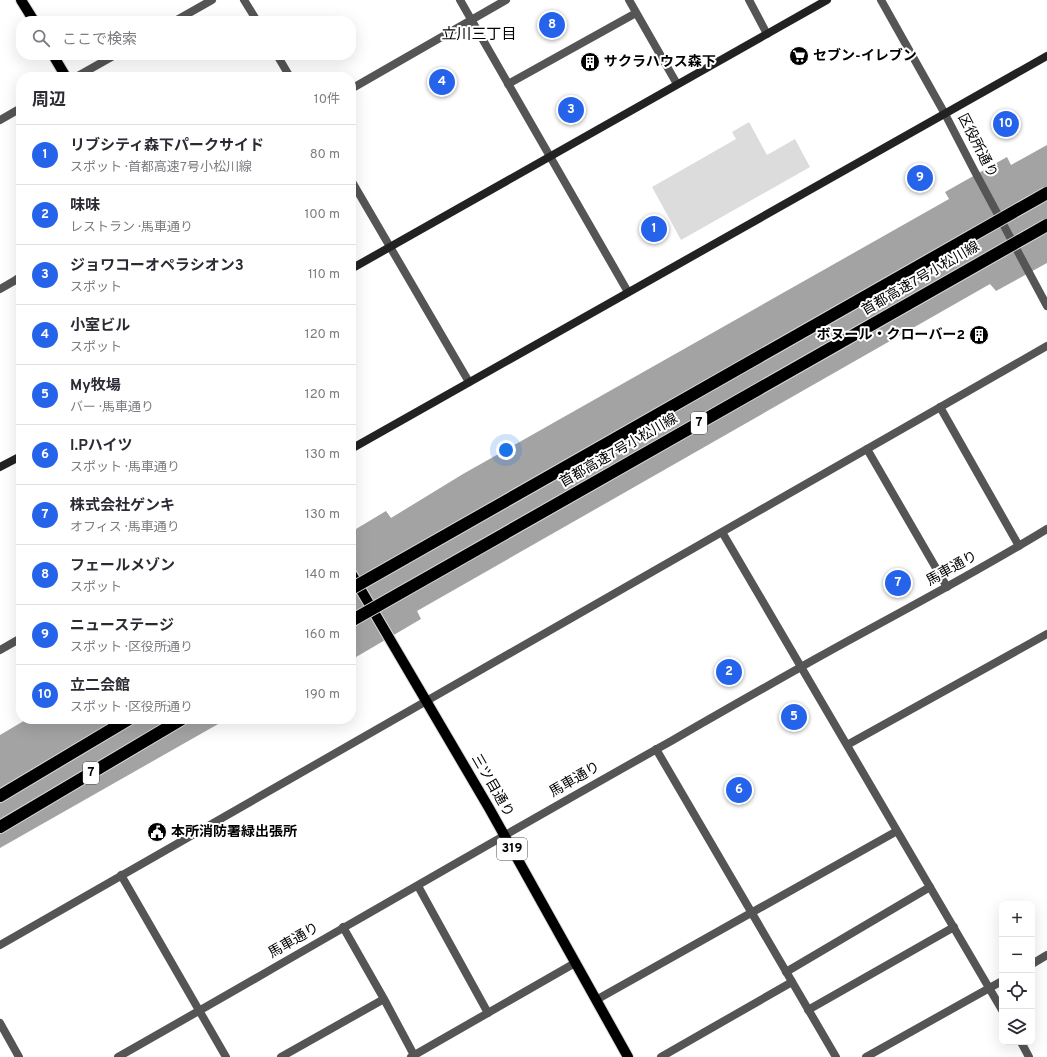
<!DOCTYPE html>
<html lang="ja">
<meta charset="utf-8">
<style>
body{margin:0;font-family:Overpass,"Noto Sans JP",sans-serif;background:#f7f7f7;color:#2b2b33}
.controls{position:absolute;right:12px;bottom:12px;display:grid;overflow:hidden;border-radius:8px;box-shadow:0 4px 16px #0002}
.controls button{width:36px;height:36px;display:grid;place-items:center;padding:0;border:0;border-bottom:1px solid #e1e1e2;background:#fff;color:#2b2b33;font:20px sans-serif}
.you{position:absolute;left:506px;top:450px;width:14px;height:14px;margin:-10px;border:3px solid #fff;border-radius:50%;background:#1a73e8;box-shadow:0 0 0 6px #1a73e833}
.badge{display:grid;place-items:center;width:26px;height:26px;border-radius:50%;background:#2563eb;color:#fff;font-size:13px;font-weight:700}
.pin{position:absolute;translate:-50% -50%;border:2px solid #fff;box-shadow:0 1px 4px #0006}
.list{margin:0;padding:0;list-style:none}
h2{display:flex;justify-content:space-between;align-items:center;height:52px;margin:0;padding:0 16px;font-size:17px}
h2 small{font-size:13px;font-weight:400;color:#7c7c81}
.list li{display:grid;grid-template-columns:26px 1fr auto;gap:12px;align-items:center;box-sizing:border-box;height:60px;padding:0 16px;border-top:1px solid #e1e1e2}
.list b{display:block;font-size:15px;white-space:nowrap}
.list p{margin:0;font-size:13px;white-space:nowrap;color:#7c7c81}
.list em{font-size:13px;font-style:normal;color:#7c7c81}
.icon{flex:none;width:22px;height:22px;fill:none;stroke:currentColor;stroke-width:2;stroke-linecap:round;stroke-linejoin:round}
.map{position:relative;flex:none;width:1047px;height:1057px;overflow:hidden}
.search{position:absolute;background:#fff;box-shadow:0 4px 16px #0002;left:16px;top:16px;width:340px;height:44px;display:flex;align-items:center;gap:10px;box-sizing:border-box;padding:0 14px;border-radius:16px;color:#7c7c81;font-size:15px}
.panel{position:absolute;background:#fff;box-shadow:0 4px 16px #0002;left:16px;top:72px;width:340px;height:652px;border-radius:16px}
.map>svg:first-child{display:block}
</style>
<div class="map">
<svg width="1047" height="1057" viewBox="0 0 1047 1057">
<rect width="100%" height="100%" fill="#fff"/>
<path fill="#dcdcdc" d="M 749,122 L 767,155 L 795,139 L 810,167 L 681,240 L 652,187 L 736,139 L 732,132 Z"/>
<path fill="#a3a3a3" d="M 1047,145 L 1047,263 L 996,291 L 990,284 L 417,611 L 421,619 L 351,660 L 351,532 L 386,511 L 391,518 L 463,474 L 949,199 L 945,192 L 1007,157 L 1011,165 Z
M 27,719 L 227,719 L 0,848 L 0,735 Z"/>
<g fill="none" stroke-linecap="round" stroke-linejoin="round">
<defs>
<path id="primary" d="M 21,0 L 34,21
M 53,55 L 66,77
M 351,573 L 489,808 L 628,1057"/>
<path id="highway" d="M 0,796 L 129,719
M 0,827 L 182,719"/>
</defs>
<use href="#primary" stroke="#dbdbdb" stroke-width="12"/>
<use href="#highway" stroke="#dbdbdb" stroke-width="14"/>
<path stroke="#555" stroke-width="8" d="M 244,0 L 257,21
M 629,0 L 677,84
M 749,0 L 767,34
M 277,55 L 290,77
M 508,84 L 636,13
M 351,180 L 469,382
M 17,279 L 21,286
M 940,407 L 1019,546
M 867,449 L 947,587
M 418,886 L 488,1013
M 343,927 L 384,999 L 415,1057
M 786,972 L 930,887
M 808,1010 L 954,927
M 281,1057 L 384,999
M 661,1057 L 792,982"/>
<path stroke="#555" stroke-width="8" d="M 460,0 L 628,292
M 881,0 L 945,114 L 974,170 L 1047,306
M 175,21 L 212,0
M 76,77 L 115,55
M 351,89 L 506,0
M 0,120 L 21,108
M 0,289 L 21,277
M 722,532 L 1002,1010
M 0,650 L 21,638
M 847,745 L 1047,634
M 656,749 L 836,1057
M 121,875 L 226,1057
M 0,945 L 1047,346
M 1032,964 L 1047,955
M 596,1000 L 897,831
M 0,1023 L 19,1057
M 1021,1042 L 1029,1057
M 118,1057 C 303,952 487,844 673,740 C 721,712 769,685 817,658 C 894,615 972,575 1047,529
M 411,1057 L 575,963
M 866,1057 L 1002,981"/>
<path stroke="#222" stroke-width="8" d="M 351,269 L 827,0
M 351,449 L 1047,56
M 0,467 L 21,456"/>
<use href="#primary" stroke="#000" stroke-width="10"/>
<use href="#highway" stroke="#000" stroke-width="12"/>
<defs>
<path id="highway-bridge" d="M 351,589 L 1047,193
M 351,621 L 1047,225"/>
</defs>
<use href="#highway-bridge" stroke="#dbdbdb" stroke-width="14" stroke-linecap="butt"/>
<use href="#highway-bridge" stroke="#000" stroke-width="12"/>
</g>
<defs>
<symbol id="supermarket-disc" viewBox="-11 -11 22 22"><circle r="9.5" fill="#000" stroke="#fff"/><path d="M-6-5.5h2.5l.6 2H6L4.5 2H-2.5L-4.4-4H-6ZM-1.5 3.2a1.3 1.3 0 1 0 .1 0ZM3 3.2a1.3 1.3 0 1 0 .1 0Z" fill="#fff"/></symbol>
<symbol id="building-disc" viewBox="-11 -11 22 22"><circle r="9.5" fill="#000" stroke="#fff"/><path d="M-4-6H4V6H1V3H-1V6H-4ZM-2.5-4.3h1.7v1.8h-1.7ZM.8-4.3h1.7v1.8H.8ZM-2.5-1h1.7V.8h-1.7ZM.8-1h1.7V.8H.8Z" fill="#fff"/></symbol>
<symbol id="civic-disc" viewBox="-11 -11 22 22"><circle r="9.5" fill="#000" stroke="#fff"/><path d="M-.6-6.5H3V-4.5H.6V-3L4-1V1h2V6H-6V1h2V-1L-.6-3ZM-1.2 2.5V6h2.4V2.5Z" fill="#fff"/></symbol>
</defs>
<g fill-rule="evenodd">
<use href="#supermarket-disc" x="788" y="45" width="22" height="22"/>
<use href="#building-disc" x="579" y="51" width="22" height="22"/>
<use href="#building-disc" x="968" y="324" width="22" height="22"/>
<use href="#civic-disc" x="146" y="821" width="22" height="22"/>
</g>
<g text-anchor="middle" dominant-baseline="central" stroke-width="4" stroke-linejoin="round" paint-order="stroke">
<g fill="#fff" stroke="#4c4c4c" stroke-width="1">
<rect x="691" y="412" width="16" height="22" rx="3"/>
<rect x="83" y="762" width="16" height="22" rx="3"/>
<rect x="497" y="838" width="30" height="22" rx="3"/>
</g>
<g font-size="13" font-weight="bold" fill="#000">
<text x="699" y="423">7</text>
<text x="91" y="773">7</text>
<text x="512" y="849">319</text>
</g>
<g font-size="14" font-weight="bold" fill="#000" stroke="#fff" text-anchor="start">
<text x="813" y="56">セブン-イレブン</text>
<text x="604" y="62">サクラハウス森下</text>
<text x="965" y="335" text-anchor="end">ボヌール・クローバー2</text>
<text x="171" y="832">本所消防署緑出張所</text>
</g>
<g font-size="14" fill="#000" stroke="#fff">
<text transform="translate(977 146) rotate(63)">区役所通り</text>
<text transform="translate(921 279) rotate(-30)">首都高速7号小松川線</text>
<text transform="translate(619 451) rotate(-30)">首都高速7号小松川線</text>
<text transform="translate(952 569) rotate(-29)">馬車通り</text>
<text transform="translate(575 780) rotate(-30)">馬車通り</text>
<text transform="translate(492 786) rotate(60)">三ツ目通り</text>
<text transform="translate(294 941) rotate(-30)">馬車通り</text>
</g>
<g font-size="15" fill="#000" stroke="#fff">
<text x="479" y="35">立川三丁目</text>
</g>
</g>
</svg>
<div class="controls">
<button>+</button>
<button>−</button>
<button><svg class="icon" aria-label="locate" viewBox="0 0 24 24"><circle cx="12" cy="12" r="6"/><path d="M12 2v4M12 18v4M2 12h4M18 12h4"/></svg></button>
<button><svg class="icon" aria-label="layers" viewBox="0 0 24 24"><path d="M12 4l9 5-9 5-9-5zM3 14l9 5 9-5"/></svg></button>
</div>
<div class="you"></div>
<div class="pin badge" style="left:654px;top:229px">1</div>
<div class="pin badge" style="left:729px;top:672px">2</div>
<div class="pin badge" style="left:571px;top:110px">3</div>
<div class="pin badge" style="left:442px;top:82px">4</div>
<div class="pin badge" style="left:794px;top:717px">5</div>
<div class="pin badge" style="left:739px;top:790px">6</div>
<div class="pin badge" style="left:898px;top:583px">7</div>
<div class="pin badge" style="left:552px;top:25px">8</div>
<div class="pin badge" style="left:920px;top:178px">9</div>
<div class="pin badge" style="left:1006px;top:124px">10</div>
<div class="search"><svg class="icon" aria-label="search" viewBox="0 0 24 24"><circle cx="10" cy="10" r="6"/><path d="M15 15l6 6"/></svg>ここで検索</div>
<section class="panel">
<h2>周辺<small>10件</small></h2>
<ul class="list">
<li><span class="badge">1</span><div><b>リブシティ森下パークサイド</b><p>スポット · 首都高速7号小松川線</p></div><em>80 m</em></li>
<li><span class="badge">2</span><div><b>味味</b><p>レストラン · 馬車通り</p></div><em>100 m</em></li>
<li><span class="badge">3</span><div><b>ジョワコーオペラシオン3</b><p>スポット</p></div><em>110 m</em></li>
<li><span class="badge">4</span><div><b>小室ビル</b><p>スポット</p></div><em>120 m</em></li>
<li><span class="badge">5</span><div><b>My牧場</b><p>バー · 馬車通り</p></div><em>120 m</em></li>
<li><span class="badge">6</span><div><b>I.Pハイツ</b><p>スポット · 馬車通り</p></div><em>130 m</em></li>
<li><span class="badge">7</span><div><b>株式会社ゲンキ</b><p>オフィス · 馬車通り</p></div><em>130 m</em></li>
<li><span class="badge">8</span><div><b>フェールメゾン</b><p>スポット</p></div><em>140 m</em></li>
<li><span class="badge">9</span><div><b>ニューステージ</b><p>スポット · 区役所通り</p></div><em>160 m</em></li>
<li><span class="badge">10</span><div><b>立二会館</b><p>スポット · 区役所通り</p></div><em>190 m</em></li>
</ul>
</section>
</div>
